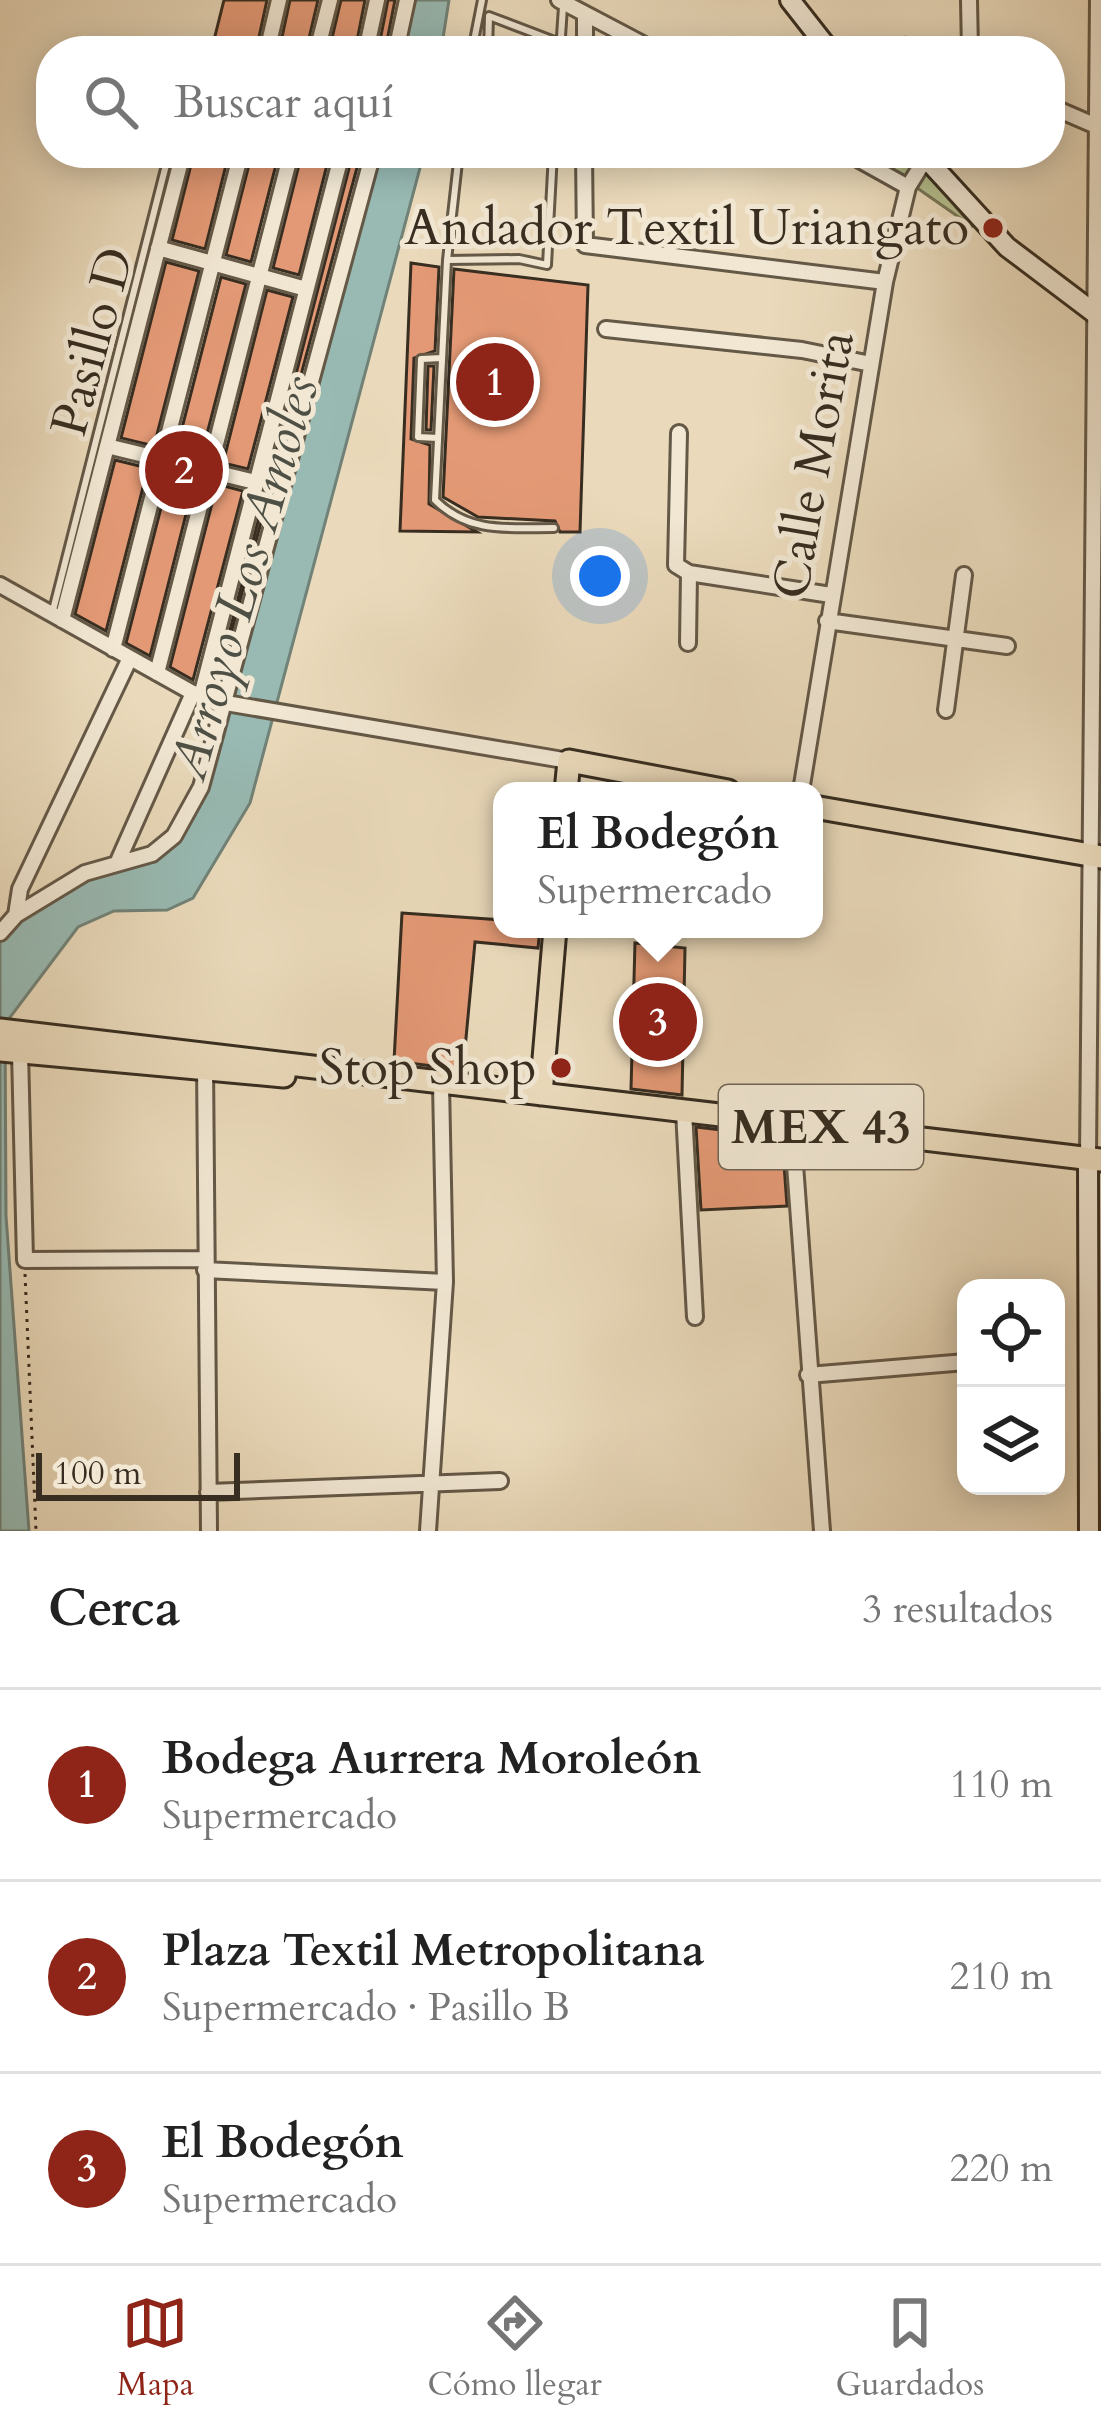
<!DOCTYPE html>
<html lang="es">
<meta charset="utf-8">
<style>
body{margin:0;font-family:Cardo,serif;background:#f6f6f6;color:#222}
.controls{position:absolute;right:36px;bottom:36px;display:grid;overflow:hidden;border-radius:24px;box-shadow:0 6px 30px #0003}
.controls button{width:108px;height:108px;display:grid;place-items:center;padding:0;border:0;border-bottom:3px solid #e0e0e0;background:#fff;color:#222;font:60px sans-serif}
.scale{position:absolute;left:36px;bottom:30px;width:204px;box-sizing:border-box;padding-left:12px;border:6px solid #372d20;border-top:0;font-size:33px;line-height:42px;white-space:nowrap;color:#372d20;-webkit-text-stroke:9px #f1e7d3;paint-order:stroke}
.you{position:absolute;left:600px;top:576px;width:42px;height:42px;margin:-30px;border:9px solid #fff;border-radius:50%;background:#1a73e8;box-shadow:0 0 0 18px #1a73e833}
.badge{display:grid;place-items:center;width:78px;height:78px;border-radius:50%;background:#8f2418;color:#fff;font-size:39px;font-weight:700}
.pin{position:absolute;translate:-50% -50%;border:6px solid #fff;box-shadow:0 3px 12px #0006}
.popup{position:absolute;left:493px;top:782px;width:330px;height:156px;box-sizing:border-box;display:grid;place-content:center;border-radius:24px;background:#fff;filter:drop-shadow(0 3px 9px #0005);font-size:39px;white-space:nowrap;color:#767676}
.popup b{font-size:45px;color:#222}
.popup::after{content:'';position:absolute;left:50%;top:100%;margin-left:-24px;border:24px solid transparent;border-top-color:#fff}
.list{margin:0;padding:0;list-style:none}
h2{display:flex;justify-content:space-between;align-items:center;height:156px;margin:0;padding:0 48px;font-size:51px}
h2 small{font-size:39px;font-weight:400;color:#767676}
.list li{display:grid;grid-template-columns:78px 1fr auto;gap:36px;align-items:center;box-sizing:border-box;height:192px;padding:0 48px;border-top:3px solid #e0e0e0}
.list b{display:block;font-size:45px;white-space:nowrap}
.list p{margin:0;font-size:39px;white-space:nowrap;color:#767676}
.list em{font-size:39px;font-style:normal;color:#767676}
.icon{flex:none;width:66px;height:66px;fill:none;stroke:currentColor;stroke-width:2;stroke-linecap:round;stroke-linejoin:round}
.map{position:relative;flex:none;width:1101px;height:1531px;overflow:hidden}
.search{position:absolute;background:#fff;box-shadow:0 6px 30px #0003;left:36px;right:36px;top:36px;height:132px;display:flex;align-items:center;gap:30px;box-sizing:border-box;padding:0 42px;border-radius:48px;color:#767676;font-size:45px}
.sheet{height:732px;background:#fff}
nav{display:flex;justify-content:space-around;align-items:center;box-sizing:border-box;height:168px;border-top:3px solid #e0e0e0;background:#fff;font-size:33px;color:#767676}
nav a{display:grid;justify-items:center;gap:6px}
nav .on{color:#8f2418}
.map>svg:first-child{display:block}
</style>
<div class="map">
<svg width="1101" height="1531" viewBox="0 0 1101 1531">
<rect width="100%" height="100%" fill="#eadabb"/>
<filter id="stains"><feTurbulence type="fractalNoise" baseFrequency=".00167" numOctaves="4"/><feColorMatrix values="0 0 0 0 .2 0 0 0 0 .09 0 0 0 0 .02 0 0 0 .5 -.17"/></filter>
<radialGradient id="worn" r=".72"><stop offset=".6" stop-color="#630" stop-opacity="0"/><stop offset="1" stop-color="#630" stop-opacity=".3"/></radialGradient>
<path fill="#b6c090" stroke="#767658" stroke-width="3" d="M 867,153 L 910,153 L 973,227 Z"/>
<path fill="#98bab3" stroke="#718278" stroke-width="3" d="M 408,0 L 449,0 L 441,51 L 397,51 Z
M 374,153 L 424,153 L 250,803 L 193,898 L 167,910 L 114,911 L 78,927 L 5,1024 L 6,1216 L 29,1531 L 0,1531 L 0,937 L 83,877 L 152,857 L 206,788 Z"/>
<path fill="#e39975" stroke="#372d20" stroke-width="3" d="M 224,0 L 267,0 L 256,51 L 229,51 L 225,42 L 214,40 Z
M 290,0 L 318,0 L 306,51 L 279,51 Z
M 341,0 L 365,0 L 355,51 L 329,51 Z
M 388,0 L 395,0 L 385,51 L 378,51 Z
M 194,153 L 229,153 L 205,249 L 172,240 Z
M 252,153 L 279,153 L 251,262 L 226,255 Z
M 302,153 L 330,153 L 299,275 L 273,268 Z
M 353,153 L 361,153 L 216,689 L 215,688 Z
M 166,262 L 199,271 L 154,446 L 121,438 Z
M 411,263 L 439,267 L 435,351 L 414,358 L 411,439 L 430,445 L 429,504 L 477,532 L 400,531 Z
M 454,269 L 588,285 L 580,532 L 560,532 L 555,521 L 478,517 L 443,497 Z
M 221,277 L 246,284 L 201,457 L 176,451 Z
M 267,290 L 293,297 L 248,469 L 223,463 Z
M 428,366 L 434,366 L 431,430 L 426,430 Z
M 115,460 L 148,468 L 106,631 L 75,614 Z
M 170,473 L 195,479 L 150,656 L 126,643 Z
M 217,484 L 243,491 L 193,680 L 170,667 Z
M 402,913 L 502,920 L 502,929 L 540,929 L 538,948 L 475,942 L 463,1070 L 394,1061 Z
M 635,943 L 685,948 L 682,1095 L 631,1089 Z
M 696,1127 L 782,1137 L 787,1206 L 701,1210 Z"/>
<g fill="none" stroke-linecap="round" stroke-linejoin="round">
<defs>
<path id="lane" d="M 472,51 L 482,0
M 488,51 L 489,16 L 560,43
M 560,51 L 563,7
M 459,153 L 447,260 L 435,500 C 469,534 509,528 554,528
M 447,260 L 519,259 L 547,265 L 553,153
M 438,438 L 418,437 L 421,359 L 442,358
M 52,614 L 169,153"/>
<path id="street" d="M 559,0 L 656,51
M 969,0 L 970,51
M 209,51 L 218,51
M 267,51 L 279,0
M 317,51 L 330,0
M 366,51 L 377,0
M 396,51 L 407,0
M 585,51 L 585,14
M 902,51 L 906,46 L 919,51
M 1050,106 L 1101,128
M 584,153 L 585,245 L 885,282
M 847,153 L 908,187
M 158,248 L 306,289
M 606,329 L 802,350 L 871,364
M 679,433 L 676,565 L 689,573 L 831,595
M 107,446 L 255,482
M 0,585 L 193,693 L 220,702 L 569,761
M 62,620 L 183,153
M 827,621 L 1007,646
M 688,643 L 689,573
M 113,649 L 241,153
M 157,673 L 291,153
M 201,696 L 342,153
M 946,710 L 964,575
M 801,791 L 885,282 L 908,187 L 926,158
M 119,859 L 193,693
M 16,915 L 20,889 L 130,658
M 0,933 L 16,915 L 85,873 L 152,854 L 174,836 L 201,787 L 373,153
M 20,1052 L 25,1260 L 205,1259
M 205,1063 L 209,1531
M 684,1111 L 695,1317
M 792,1124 L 822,1531
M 1088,1158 L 1098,0
M 205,1270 L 445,1282
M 808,1375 L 966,1362
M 208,1492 L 500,1481
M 428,1531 L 445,1282 L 441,1084"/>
<path id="secondary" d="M 790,0 L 830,51
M 921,153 L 1007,247 L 1101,318
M 1088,1158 L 1089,1531"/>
<path id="primary" d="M 566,791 L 569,761 L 728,791
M 814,807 L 1101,857
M 0,1030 L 1101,1160
M 0,1050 L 284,1076
M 541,1094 L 555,929"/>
</defs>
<use href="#lane" stroke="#645847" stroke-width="12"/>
<use href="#street" stroke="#645847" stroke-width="20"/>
<use href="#secondary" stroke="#372d20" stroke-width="24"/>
<use href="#primary" stroke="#372d20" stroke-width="27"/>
<path stroke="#372d20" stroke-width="3" stroke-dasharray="3 6" stroke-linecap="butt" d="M 25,1274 L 36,1531"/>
<use href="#lane" stroke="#f1e7d3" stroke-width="6"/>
<use href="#street" stroke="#f1e7d3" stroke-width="14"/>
<use href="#secondary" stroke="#f1e7d3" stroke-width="18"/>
<use href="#primary" stroke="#eadabb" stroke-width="21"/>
</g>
<g fill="#8f2418" stroke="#f1e7d3" stroke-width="4.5">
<circle cx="993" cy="228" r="12"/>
<circle cx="561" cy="1068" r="12"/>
</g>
<g text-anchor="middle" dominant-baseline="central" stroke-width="10" stroke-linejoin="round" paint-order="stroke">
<rect fill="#f1e7d3" stroke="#6f6556" stroke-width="3" x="719" y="1085" width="204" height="84" rx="9"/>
<g font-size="48" font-weight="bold" fill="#372d20">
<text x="821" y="1127">MEX 43</text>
</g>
<g font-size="51" fill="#372d20" stroke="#f1e7d3" text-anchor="end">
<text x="969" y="228">Andador Textil Uriangato</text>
<text x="537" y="1068">Stop Shop</text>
</g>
<g font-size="51" fill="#372d20" stroke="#f1e7d3">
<text transform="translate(93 342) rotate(-75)">Pasillo D</text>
<text transform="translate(814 465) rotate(-80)">Calle Morita</text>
</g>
<g font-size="54" font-style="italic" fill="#4f5045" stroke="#f1e7d3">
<text transform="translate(245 578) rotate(-74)">Arroyo Los Amoles</text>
</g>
</g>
<rect width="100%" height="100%" filter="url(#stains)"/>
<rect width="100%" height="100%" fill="url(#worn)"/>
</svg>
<div class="controls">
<button><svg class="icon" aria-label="locate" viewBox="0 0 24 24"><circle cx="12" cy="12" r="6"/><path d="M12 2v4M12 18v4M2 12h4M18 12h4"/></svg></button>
<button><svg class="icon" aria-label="layers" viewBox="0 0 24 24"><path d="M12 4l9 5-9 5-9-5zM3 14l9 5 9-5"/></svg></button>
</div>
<div class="scale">100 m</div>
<div class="you"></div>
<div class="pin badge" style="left:495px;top:382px">1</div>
<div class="pin badge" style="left:184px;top:470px">2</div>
<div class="pin badge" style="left:658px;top:1022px">3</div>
<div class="popup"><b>El Bodegón</b>Supermercado</div>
<div class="search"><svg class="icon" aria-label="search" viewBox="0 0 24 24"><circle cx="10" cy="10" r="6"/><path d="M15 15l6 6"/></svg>Buscar aquí</div>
</div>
<section class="sheet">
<h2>Cerca<small>3 resultados</small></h2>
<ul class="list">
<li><span class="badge">1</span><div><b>Bodega Aurrera Moroleón</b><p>Supermercado</p></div><em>110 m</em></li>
<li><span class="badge">2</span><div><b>Plaza Textil Metropolitana</b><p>Supermercado · Pasillo B</p></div><em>210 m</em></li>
<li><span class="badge">3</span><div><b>El Bodegón</b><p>Supermercado</p></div><em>220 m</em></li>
</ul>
</section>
<nav>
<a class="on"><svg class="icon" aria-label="map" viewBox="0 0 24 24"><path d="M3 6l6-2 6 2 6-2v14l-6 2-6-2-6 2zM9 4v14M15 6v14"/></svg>Mapa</a>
<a><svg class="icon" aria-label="directions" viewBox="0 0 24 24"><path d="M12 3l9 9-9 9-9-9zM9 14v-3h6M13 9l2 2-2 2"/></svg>Cómo llegar</a>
<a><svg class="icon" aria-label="saved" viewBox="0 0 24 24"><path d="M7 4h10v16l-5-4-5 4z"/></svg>Guardados</a>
</nav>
